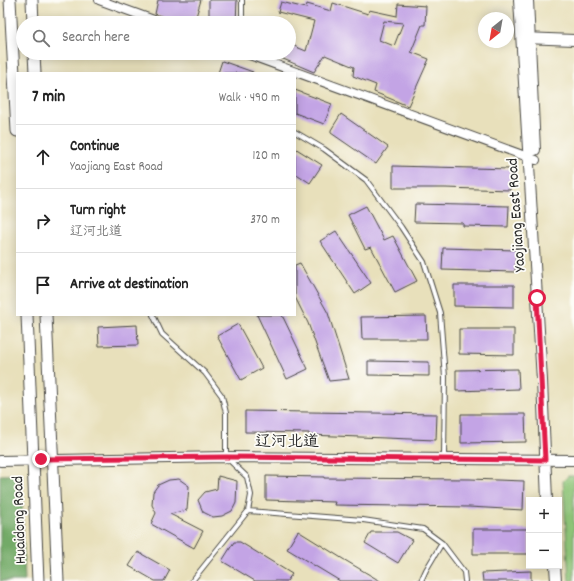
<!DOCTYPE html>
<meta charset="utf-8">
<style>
body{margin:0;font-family:Dekko,"LXGW WenKai TC",sans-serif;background:#f6f6f6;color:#222}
.controls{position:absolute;right:12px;bottom:12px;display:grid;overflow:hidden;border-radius:0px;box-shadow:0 2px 10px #0003}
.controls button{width:36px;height:36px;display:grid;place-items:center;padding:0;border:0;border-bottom:1px solid #e0e0e0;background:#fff;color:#222;font:20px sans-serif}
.compass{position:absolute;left:478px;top:12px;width:36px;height:36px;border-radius:50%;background:#fff;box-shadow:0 2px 10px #0003;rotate:211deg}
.stop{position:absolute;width:12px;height:12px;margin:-9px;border:3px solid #e11d48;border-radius:50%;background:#fff}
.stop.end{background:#e11d48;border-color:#fff;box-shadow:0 1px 4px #0008}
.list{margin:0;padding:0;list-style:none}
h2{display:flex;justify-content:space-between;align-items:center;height:52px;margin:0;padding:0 16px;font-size:17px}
h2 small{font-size:13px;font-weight:400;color:#767676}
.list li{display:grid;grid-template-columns:26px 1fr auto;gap:12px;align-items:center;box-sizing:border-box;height:64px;padding:0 16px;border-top:1px solid #e0e0e0}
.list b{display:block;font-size:15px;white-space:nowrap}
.list p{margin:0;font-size:13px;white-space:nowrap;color:#767676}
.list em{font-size:13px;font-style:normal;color:#767676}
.icon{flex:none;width:22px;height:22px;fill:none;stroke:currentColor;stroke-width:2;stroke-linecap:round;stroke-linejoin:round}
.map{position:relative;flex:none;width:574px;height:581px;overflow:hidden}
.search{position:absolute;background:#fff;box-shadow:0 2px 10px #0003;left:16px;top:16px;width:280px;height:44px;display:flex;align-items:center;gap:10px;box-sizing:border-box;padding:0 14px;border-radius:22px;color:#767676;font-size:15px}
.panel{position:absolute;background:#fff;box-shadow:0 2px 10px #0003;left:16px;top:72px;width:280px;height:244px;border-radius:0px}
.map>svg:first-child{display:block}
</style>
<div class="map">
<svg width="574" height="581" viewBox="0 0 574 581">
<rect width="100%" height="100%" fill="#fdfcf7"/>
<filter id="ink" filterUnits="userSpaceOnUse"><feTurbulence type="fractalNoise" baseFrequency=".025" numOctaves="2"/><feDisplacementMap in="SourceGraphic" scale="8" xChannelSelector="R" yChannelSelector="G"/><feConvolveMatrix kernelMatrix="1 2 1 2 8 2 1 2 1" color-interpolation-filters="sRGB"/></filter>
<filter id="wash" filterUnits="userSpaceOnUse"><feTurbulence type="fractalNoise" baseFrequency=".012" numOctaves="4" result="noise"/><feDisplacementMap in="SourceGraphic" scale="16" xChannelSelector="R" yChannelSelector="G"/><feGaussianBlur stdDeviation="0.9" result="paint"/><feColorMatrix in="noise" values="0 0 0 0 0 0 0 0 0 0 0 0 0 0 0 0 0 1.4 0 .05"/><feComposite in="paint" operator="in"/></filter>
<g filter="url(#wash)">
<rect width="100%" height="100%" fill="#e8e0bb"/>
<path fill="#8fc578" stroke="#5d7852" d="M 568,476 L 574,476 L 574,581 L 569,581 L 563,481 Z"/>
<path fill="#73aa68" stroke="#4f6a4a" d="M 21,474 L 25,581 L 0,581 L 0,475 Z"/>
<g id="blocks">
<path fill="#c3a4e5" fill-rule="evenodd" d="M 158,0 L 201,0 L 194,23 L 182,23 L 155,14 Z
M 209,0 L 237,0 L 236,23 L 209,21 Z
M 281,2 L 306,8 L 307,4 L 331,11 L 333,3 L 368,14 L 369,10 L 397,16 L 398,4 L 426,6 L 425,25 L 422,25 L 411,52 L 429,59 L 408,106 L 374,92 L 376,85 L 353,76 L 354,67 L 325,55 L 314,72 L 269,53 L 289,53 L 289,44 L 306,51 L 314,21 L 278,12 ZM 384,21 L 403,23 L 394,46 L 379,40 Z
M 222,61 L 253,72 L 253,73 L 218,73 Z
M 295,90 L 332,104 L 324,124 L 295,113 Z
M 341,114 L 388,147 L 376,164 L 331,133 L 331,130 Z
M 295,148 L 322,165 L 310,183 L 295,173 Z
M 393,166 L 511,169 L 510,190 L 445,188 L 393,188 Z
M 415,204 L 509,206 L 508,227 L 463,226 L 463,223 L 414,222 Z
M 366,206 L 384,240 L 393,236 L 417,281 L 395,292 L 371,247 L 365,249 L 348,215 Z
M 336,231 L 371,283 L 355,294 L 320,241 Z
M 443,248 L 516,250 L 515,272 L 442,270 Z
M 300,263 L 328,313 L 349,379 L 329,381 L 308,323 L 295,297 L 295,265 Z
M 454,285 L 514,285 L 514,307 L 454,306 Z
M 257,315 L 282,315 L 308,369 L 287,379 Z
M 426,316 L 427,339 L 362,339 L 361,317 Z
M 238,324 L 262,368 L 241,380 L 217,336 Z
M 137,325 L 138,345 L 99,346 L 98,327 Z
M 459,329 L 514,329 L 514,355 L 459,354 Z
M 368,361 L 429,362 L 429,376 L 368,375 Z
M 518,369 L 519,389 L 456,391 L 456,370 Z
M 245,411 L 437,414 L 436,440 L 309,435 L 309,433 L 245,432 Z
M 461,414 L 525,414 L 526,442 L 461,443 Z
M 218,476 L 237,481 L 236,503 L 232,511 L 222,516 L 213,517 L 203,512 L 198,500 L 205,492 L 217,489 Z
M 266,476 L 324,477 L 324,478 L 470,479 L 524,481 L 523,510 L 469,507 L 334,505 L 335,502 L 266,500 Z
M 179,479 L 189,486 L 187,510 L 170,514 L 203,531 L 194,548 L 151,524 L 156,513 L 152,505 L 153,492 L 158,485 L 169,480 Z
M 473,529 L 529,529 L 529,554 L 473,554 Z
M 298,531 L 343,559 L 380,581 L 340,581 L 287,549 Z
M 371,532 L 397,532 L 412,540 L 398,563 L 365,543 Z
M 234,542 L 240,542 L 292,574 L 287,581 L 255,581 L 222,561 Z
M 138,552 L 170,570 L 164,581 L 155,581 L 129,566 Z
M 531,571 L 531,581 L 483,581 L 482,573 Z"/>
</g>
</g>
<g filter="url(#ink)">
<use href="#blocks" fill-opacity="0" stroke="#474641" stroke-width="1"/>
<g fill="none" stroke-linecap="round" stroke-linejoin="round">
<defs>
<path id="service" d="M 242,0 L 242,23
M 295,132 L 324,149 L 366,180 L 401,227 L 424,262 L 440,313 L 445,377 L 444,458
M 153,315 L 162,334 L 205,373 L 222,396 L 226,413 L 226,457 L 247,477 L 251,495 L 248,511 L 192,581
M 248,511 L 363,520 L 423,529 L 442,543 L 464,572 L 465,581
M 421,581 L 426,570 L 442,543"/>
<path id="minor" d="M 99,0 L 162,23
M 244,53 L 536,160"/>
<path id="tertiary" d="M 519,0 L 542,380 L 547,500
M 528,0 L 535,150
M 524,38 L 574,40
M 0,461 L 226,457 L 574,460
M 555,566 L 556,581"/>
<path id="secondary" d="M 10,0 L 17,131
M 32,0 L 33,23
M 34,53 L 35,73
M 27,315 L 38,581
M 46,315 L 58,581"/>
</defs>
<use href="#service" stroke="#474641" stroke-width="6"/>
<use href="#minor" stroke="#474641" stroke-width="10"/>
<use href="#tertiary" stroke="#474641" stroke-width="12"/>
<use href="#secondary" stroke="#474641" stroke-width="13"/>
<use href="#service" stroke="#fff" stroke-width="4"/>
<use href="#minor" stroke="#fff" stroke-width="8"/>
<use href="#tertiary" stroke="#fff" stroke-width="10"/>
<use href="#secondary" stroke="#fff" stroke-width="11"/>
</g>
</g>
<g fill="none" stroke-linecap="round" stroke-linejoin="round" filter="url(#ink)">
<path stroke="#e11d48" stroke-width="5" d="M 41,459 L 226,457 L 545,460 L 537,298"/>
</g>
<g text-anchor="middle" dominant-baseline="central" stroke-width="3.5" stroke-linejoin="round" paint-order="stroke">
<g font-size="16" fill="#2b2b2b" stroke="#fdfcf7">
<text transform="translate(517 215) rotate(-94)">Yaojiang East Road</text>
<text x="287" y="442">辽河北道</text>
<text transform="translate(20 520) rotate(-92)">Huaidong Road</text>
</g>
</g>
</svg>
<div class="controls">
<button>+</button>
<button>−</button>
</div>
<svg class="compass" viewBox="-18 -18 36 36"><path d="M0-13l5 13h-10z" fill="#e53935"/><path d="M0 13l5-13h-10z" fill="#767676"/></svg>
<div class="stop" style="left:537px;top:298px"></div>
<div class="stop end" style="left:41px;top:459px"></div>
<div class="search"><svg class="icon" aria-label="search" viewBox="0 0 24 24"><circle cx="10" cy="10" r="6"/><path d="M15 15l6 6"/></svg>Search here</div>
<section class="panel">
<h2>7 min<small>Walk · 490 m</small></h2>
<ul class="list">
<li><svg class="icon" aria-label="ahead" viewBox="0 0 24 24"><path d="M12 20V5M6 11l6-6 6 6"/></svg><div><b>Continue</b><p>Yaojiang East Road</p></div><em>120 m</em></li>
<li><svg class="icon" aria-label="right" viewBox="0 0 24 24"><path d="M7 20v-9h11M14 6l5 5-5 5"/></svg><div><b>Turn right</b><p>辽河北道</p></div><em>370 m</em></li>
<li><svg class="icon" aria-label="arrive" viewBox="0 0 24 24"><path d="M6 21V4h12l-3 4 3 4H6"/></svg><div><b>Arrive at destination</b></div></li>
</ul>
</section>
</div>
